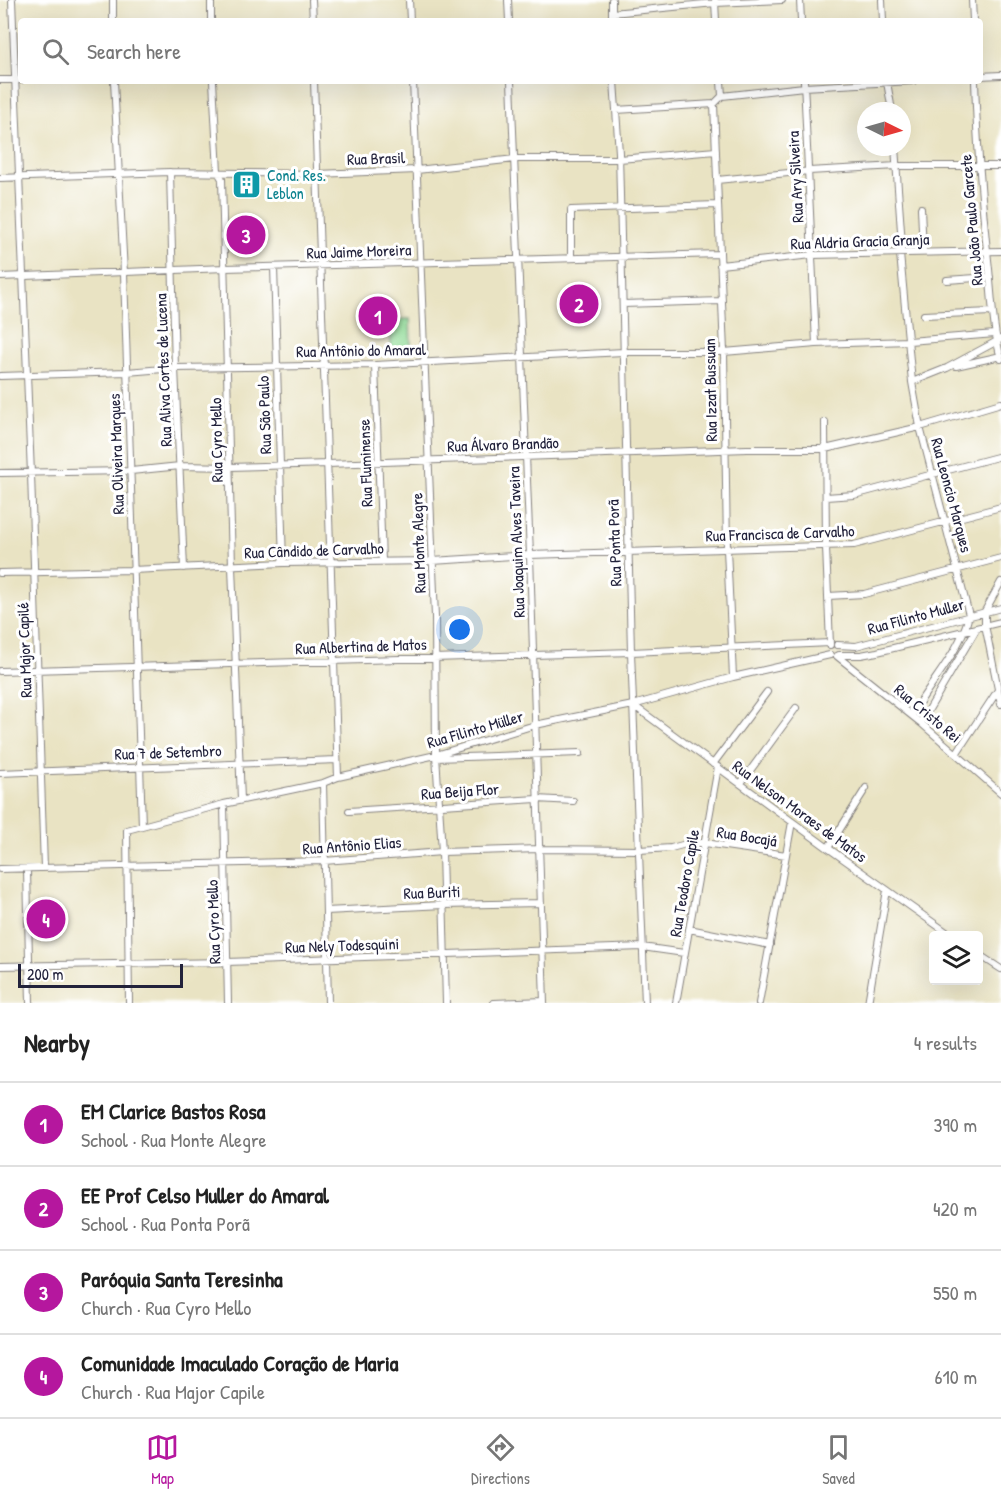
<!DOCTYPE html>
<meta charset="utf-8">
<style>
body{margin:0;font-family:"Patrick Hand",sans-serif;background:#f2f2f2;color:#222}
.controls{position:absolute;right:18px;bottom:18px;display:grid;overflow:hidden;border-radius:6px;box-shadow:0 6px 24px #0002}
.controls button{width:54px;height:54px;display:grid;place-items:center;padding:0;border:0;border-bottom:2px solid #e0e0e0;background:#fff;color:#222;font:30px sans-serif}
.compass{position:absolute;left:857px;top:102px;width:54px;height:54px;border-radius:50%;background:#fff;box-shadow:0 6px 24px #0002;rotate:95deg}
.scale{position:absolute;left:18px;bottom:15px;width:165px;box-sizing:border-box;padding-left:6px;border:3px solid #22223b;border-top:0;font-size:16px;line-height:21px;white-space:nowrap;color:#22223b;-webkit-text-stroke:4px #fff;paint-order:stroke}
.you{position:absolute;left:460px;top:630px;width:21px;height:21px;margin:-15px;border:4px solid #fff;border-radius:50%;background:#1a73e8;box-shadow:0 0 0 9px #1a73e833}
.badge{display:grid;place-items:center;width:39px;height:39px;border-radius:50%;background:#b5179e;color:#fff;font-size:20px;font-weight:700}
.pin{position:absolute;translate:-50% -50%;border:3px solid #fff;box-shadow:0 2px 6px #0006}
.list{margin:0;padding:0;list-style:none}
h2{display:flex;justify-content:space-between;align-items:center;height:78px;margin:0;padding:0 24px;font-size:26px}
h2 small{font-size:20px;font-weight:400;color:#767676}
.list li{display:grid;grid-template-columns:39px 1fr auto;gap:18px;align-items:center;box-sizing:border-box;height:84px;padding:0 24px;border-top:2px solid #e0e0e0}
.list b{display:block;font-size:22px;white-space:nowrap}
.list p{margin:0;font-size:20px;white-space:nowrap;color:#767676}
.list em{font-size:20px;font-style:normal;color:#767676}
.icon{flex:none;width:33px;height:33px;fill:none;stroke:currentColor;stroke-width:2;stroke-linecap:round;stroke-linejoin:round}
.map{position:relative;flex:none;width:1001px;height:1003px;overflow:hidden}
.search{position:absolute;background:#fff;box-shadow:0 6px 24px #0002;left:18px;right:18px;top:18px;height:66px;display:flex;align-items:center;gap:15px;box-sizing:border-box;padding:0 21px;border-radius:6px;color:#767676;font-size:22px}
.sheet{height:414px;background:#fff}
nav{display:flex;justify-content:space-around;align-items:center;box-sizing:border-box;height:84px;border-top:2px solid #e0e0e0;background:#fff;font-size:16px;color:#767676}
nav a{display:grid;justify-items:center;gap:3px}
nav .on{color:#b5179e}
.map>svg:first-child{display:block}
</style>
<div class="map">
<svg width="1001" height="1003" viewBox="0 0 1001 1003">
<rect width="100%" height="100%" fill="#fff"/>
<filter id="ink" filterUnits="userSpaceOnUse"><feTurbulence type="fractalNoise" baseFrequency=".0167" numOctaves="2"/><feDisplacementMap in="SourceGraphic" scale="12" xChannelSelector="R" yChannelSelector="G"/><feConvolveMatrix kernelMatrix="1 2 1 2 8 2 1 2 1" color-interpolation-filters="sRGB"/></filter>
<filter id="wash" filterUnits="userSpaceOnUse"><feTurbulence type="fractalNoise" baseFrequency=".008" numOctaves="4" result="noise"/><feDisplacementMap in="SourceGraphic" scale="24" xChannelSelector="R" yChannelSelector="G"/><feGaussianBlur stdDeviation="1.35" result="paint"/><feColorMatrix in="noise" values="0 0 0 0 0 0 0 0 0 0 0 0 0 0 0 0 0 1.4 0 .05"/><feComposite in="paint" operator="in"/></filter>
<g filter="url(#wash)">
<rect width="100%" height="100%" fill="#e9e3c3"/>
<path fill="#91db97" stroke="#5a7e69" stroke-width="1.5" d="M 410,319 L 411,348 L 391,349 L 390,320 Z"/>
</g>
<g filter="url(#ink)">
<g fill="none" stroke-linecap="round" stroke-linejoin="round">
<defs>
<path id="minor" d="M 12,0 L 31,474 L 44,868
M 113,0 L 113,21
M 211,0 L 211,21
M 312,0 L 313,21
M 409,0 L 410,21
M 508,0 L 509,21
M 612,0 L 612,21
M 800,0 L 801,21
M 882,0 L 883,21
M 972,0 L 973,21
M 715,1 L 716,21
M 612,13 L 715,3 L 782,0
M 980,76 L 1001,75
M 0,80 L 21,80
M 114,81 L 124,273 L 142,826
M 213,81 L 218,172 L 222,179 L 232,566 L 241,800
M 314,81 L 338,777
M 413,81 L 435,617 L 436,755 L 442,852 L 446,1003
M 511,81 L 530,555 L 544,1003
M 614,81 L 619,153 L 631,652 L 645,1003
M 721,81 L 722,96
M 804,81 L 816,344
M 975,81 C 977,144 982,206 989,269 C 992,300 993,329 1001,359
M 887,82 L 892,111
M 714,104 L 724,352 L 727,549 L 733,677
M 616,110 L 714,104 L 722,96 L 804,87 L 913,81
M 895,147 L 902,245 L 900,254 L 912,382 L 920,427 L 969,615 C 960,653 930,682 912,715
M 170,172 L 175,368 L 184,568
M 0,178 L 170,172 L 317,174 L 417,170 L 515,159 L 619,159 L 716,151
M 717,180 L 809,171 L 897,166 L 1001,166
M 921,208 L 923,252
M 571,258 L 571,210 L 717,205
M 720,265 L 812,255 L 1001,251
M 274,267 L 283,563
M 0,277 L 225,268 L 719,254
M 947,280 L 990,277
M 623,304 L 721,301
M 924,315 L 991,312
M 375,365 L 382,561
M 956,366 L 1001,356
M 0,376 L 127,372 L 175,368 L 375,365 L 623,352 L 724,352 L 816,344 L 909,341 L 995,334
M 912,382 L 947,368 L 1001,339
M 825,422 L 826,547 L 830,645
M 0,473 L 131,471 L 180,466 L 230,467 L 328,464 L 747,449 L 825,449 L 920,427 L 1001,403
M 826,497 L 854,495 L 1001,456
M 0,573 L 132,570 L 283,563 L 432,561 L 530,555 L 854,545 L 1001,507
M 1001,582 L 985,611 L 985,625 L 1001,704
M 828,596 L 864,594 L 1001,558
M 837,645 L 856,646 L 1001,608
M 839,655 L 861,655 L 877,652 L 1001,622
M 837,656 L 921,723 L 1001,793
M 0,671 L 631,652 L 830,643
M 633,705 L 828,848 L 952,936
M 921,723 L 977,628
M 956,754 L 998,690
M 436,758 L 580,753
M 713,764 L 767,692
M 0,773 L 337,760
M 323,783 L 328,1003
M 741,783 L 796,708
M 224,804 L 228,1003
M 349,811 L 537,799 L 573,801
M 828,848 L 866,788
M 0,869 L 324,861 L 442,852 L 538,849 L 639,850 L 671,848 L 690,843 L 705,843 L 786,855
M 27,870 L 30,1003
M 326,911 L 443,905 L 540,903
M 689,929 L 770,945
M 978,954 L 1001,969
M 0,966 L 227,962 L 642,947 L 684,953
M 129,1003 L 127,830 L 224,804 L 323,783 L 338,777 L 436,755 L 535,725 L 633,705 L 733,677 L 830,655
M 494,1003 L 544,1001
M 676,1003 L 718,767
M 759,1003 L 792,822
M 868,1003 L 887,890"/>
</defs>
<use href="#minor" stroke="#86827f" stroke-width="8"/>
<use href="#minor" stroke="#fff" stroke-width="6"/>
</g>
</g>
<defs>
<symbol id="building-square" viewBox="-11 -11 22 22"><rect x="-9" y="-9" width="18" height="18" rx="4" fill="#0f9aa8" stroke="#fff"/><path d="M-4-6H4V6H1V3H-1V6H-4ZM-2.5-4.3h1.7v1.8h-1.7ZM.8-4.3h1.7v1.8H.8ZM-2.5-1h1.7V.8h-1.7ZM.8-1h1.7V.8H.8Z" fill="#fff"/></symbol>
</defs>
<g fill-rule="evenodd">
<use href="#building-square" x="230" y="168" width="33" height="33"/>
</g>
<g text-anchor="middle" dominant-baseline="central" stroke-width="6" stroke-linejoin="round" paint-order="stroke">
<g font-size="16" fill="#22223b" stroke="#fff">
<text transform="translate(376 158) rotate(-2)">Rua Brasil</text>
<text transform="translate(795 177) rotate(-93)">Rua Ary Silveira</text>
<text transform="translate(971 220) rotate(-95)">Rua João Paulo Garcete</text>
<text transform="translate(860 241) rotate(-2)">Rua Aldria Gracia Granja</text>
<text transform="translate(359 251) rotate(-2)">Rua Jaime Moreira</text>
<text transform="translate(361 350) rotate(-1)">Rua Antônio do Amaral</text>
<text transform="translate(163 370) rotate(-92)">Rua Aliva Cortes de Lucena</text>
<text transform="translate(710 390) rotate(-91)">Rua Izzat Bussuan</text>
<text transform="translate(264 415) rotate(-92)">Rua São Paulo</text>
<text transform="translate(216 440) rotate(-91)">Rua Cyro Mello</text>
<text transform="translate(503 444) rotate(-2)">Rua Álvaro Brandão</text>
<text transform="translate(116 454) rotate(-92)">Rua Oliveira Marques</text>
<text transform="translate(365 463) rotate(-92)">Rua Fluminense</text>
<text transform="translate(952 495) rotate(75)">Rua Leoncio Marques</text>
<text transform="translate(780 533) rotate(-2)">Rua Francisca de Carvalho</text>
<text transform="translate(516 542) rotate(-92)">Rua Joaquim Alves Taveira</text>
<text transform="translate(418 543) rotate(-92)">Rua Monte Alegre</text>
<text transform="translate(614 543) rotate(-92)">Rua Ponta Porã</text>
<text transform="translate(314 550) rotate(-2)">Rua Cândido de Carvalho</text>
<text transform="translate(916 616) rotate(-15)">Rua Filinto Muller</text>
<text transform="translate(361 646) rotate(-2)">Rua Albertina de Matos</text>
<text transform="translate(24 650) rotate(-92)">Rua Major Capilé</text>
<text transform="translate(928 713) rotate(40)">Rua Cristo Rei</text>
<text transform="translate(475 729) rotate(-16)">Rua Filinto Müller</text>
<text transform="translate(168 752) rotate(-2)">Rua 7 de Setembro</text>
<text transform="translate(460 791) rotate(-4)">Rua Beija Flor</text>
<text transform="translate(800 811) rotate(36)">Rua Nelson Moraes de Matos</text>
<text transform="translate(747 836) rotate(9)">Rua Bocajá</text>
<text transform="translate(352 845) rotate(-4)">Rua Antônio Elias</text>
<text transform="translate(684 883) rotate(-80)">Rua Teodoro Capile</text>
<text transform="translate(432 892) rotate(-2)">Rua Buriti</text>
<text transform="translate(213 922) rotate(-92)">Rua Cyro Mello</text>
<text transform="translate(342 945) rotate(-2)">Rua Nely Todesquini</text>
</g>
<g font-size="16" fill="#0d838f" stroke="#fff" text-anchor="start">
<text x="267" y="175">Cond. Res.<tspan x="267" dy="18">Leblon</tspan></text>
</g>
</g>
</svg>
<div class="controls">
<button><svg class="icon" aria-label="layers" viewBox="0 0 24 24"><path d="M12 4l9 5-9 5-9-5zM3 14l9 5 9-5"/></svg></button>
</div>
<svg class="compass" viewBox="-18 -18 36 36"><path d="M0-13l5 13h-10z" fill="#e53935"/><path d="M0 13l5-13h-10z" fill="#767676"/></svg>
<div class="scale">200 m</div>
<div class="you"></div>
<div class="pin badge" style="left:378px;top:316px">1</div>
<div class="pin badge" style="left:579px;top:304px">2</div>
<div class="pin badge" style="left:246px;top:235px">3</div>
<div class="pin badge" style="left:46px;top:919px">4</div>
<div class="search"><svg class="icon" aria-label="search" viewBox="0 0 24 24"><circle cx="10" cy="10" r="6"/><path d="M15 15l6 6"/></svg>Search here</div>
</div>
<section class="sheet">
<h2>Nearby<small>4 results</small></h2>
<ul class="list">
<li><span class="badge">1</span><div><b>EM Clarice Bastos Rosa</b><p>School · Rua Monte Alegre</p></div><em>390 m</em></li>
<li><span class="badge">2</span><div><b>EE Prof Celso Muller do Amaral</b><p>School · Rua Ponta Porã</p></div><em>420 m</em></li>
<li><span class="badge">3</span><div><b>Paróquia Santa Teresinha</b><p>Church · Rua Cyro Mello</p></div><em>550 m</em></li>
<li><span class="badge">4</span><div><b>Comunidade Imaculado Coração de Maria</b><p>Church · Rua Major Capile</p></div><em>610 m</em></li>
</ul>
</section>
<nav>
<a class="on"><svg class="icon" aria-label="map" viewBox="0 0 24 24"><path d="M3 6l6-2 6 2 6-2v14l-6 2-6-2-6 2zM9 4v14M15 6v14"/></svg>Map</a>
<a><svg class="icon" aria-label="directions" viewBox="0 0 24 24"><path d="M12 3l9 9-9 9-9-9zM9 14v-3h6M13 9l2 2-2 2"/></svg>Directions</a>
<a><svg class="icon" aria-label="saved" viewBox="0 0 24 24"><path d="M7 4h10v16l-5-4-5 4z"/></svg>Saved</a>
</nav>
